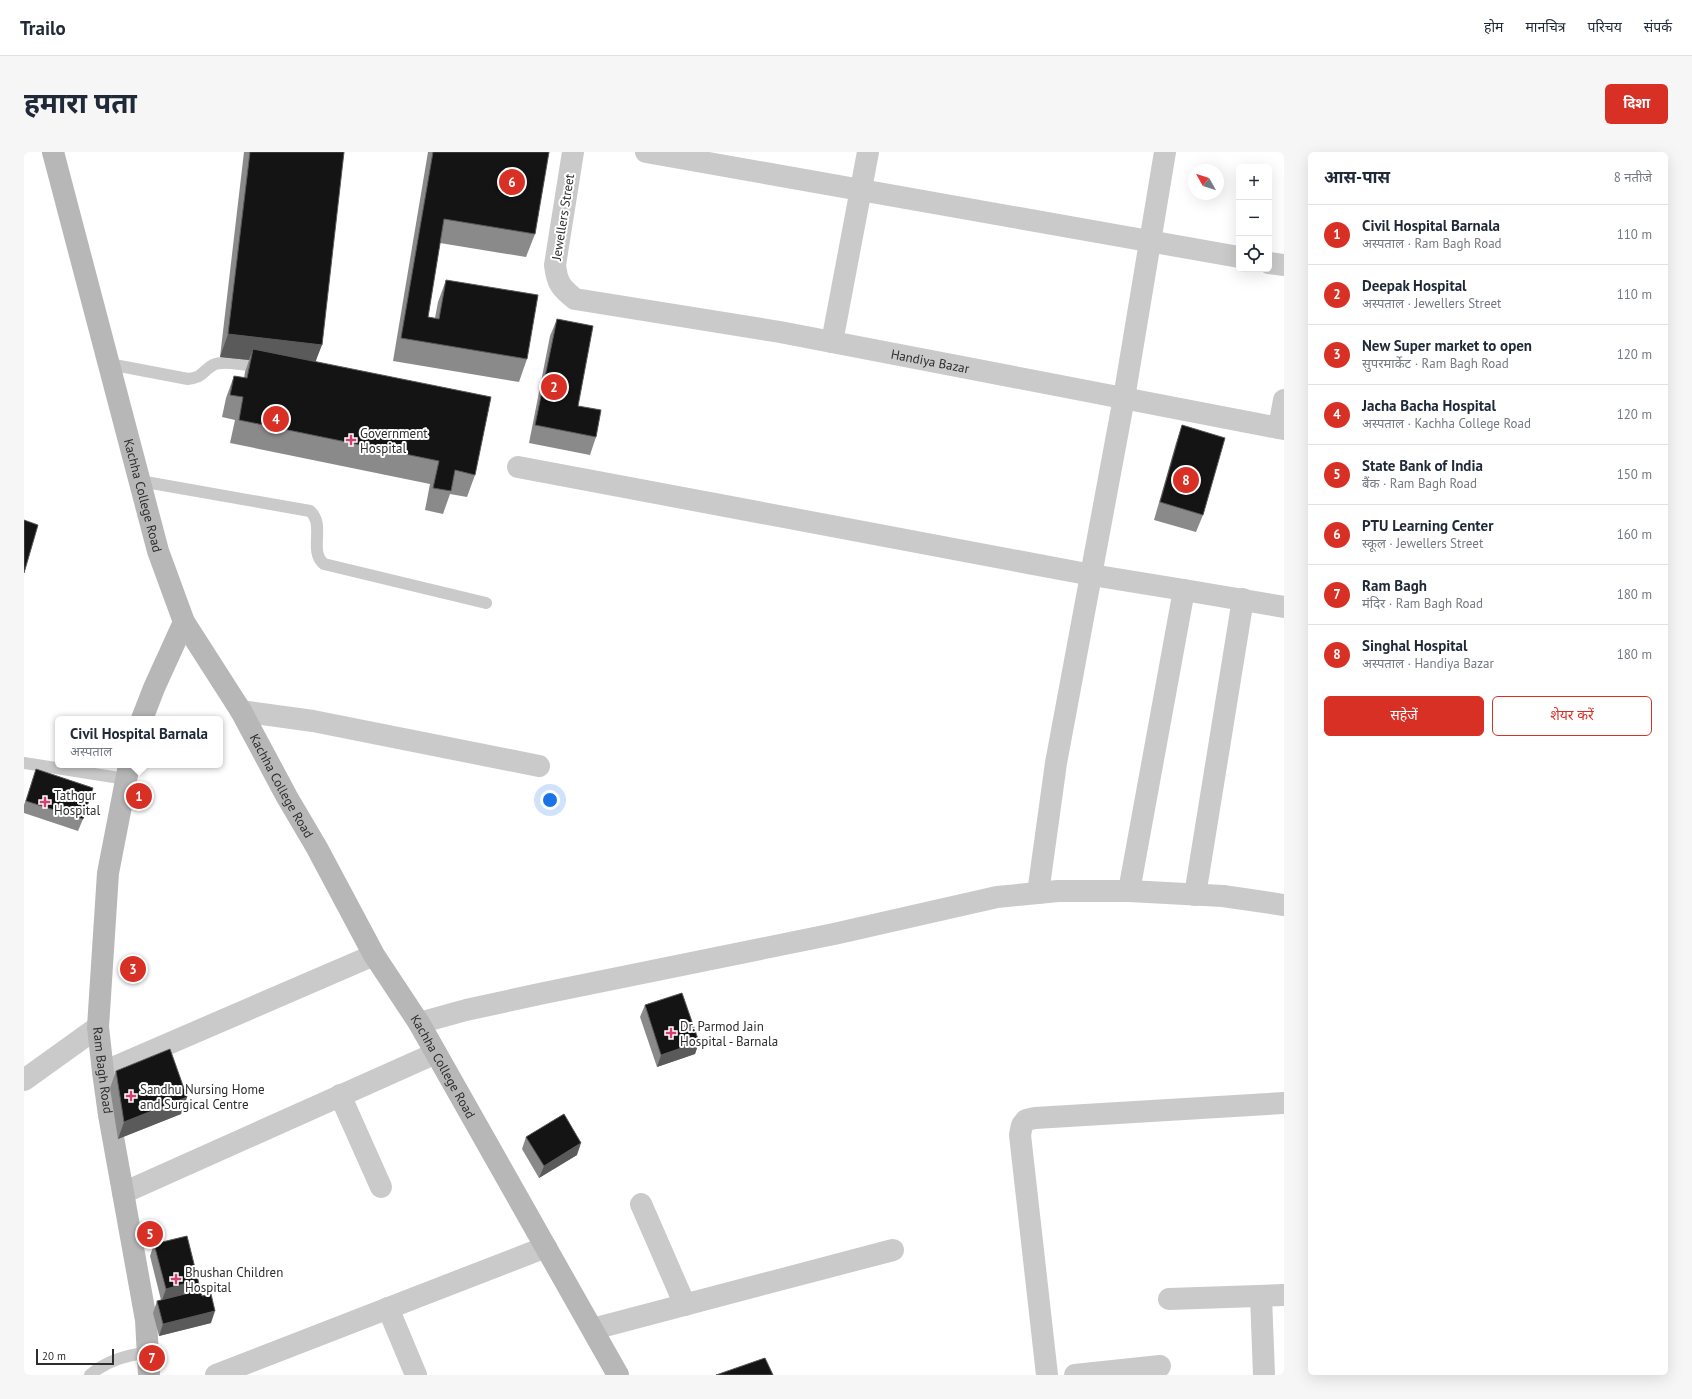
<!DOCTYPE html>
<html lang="hi">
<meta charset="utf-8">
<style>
body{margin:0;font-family:"PT Sans","Noto Sans Devanagari",sans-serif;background:#f6f6f7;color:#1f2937}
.controls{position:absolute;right:12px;top:12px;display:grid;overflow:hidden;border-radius:6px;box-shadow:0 4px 16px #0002}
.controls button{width:36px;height:36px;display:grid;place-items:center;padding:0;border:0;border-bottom:1px solid #e0e1e3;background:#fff;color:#1f2937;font:20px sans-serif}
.compass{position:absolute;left:1164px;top:12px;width:36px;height:36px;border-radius:50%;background:#fff;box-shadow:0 4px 16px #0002;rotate:309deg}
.scale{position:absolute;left:12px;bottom:10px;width:78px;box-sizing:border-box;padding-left:4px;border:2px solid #2d2d2d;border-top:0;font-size:11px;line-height:14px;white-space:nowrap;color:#2d2d2d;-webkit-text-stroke:3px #fff;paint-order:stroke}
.you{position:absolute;left:526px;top:648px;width:14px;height:14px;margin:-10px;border:3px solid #fff;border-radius:50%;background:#1a73e8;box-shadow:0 0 0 6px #1a73e833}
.badge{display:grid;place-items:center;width:26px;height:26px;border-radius:50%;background:#d93025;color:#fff;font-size:13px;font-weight:700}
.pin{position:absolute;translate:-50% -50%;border:2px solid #fff;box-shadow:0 1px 4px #0006}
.popup{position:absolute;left:31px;top:564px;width:168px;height:52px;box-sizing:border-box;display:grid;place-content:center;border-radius:6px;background:#fff;filter:drop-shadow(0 1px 3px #0005);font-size:13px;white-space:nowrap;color:#747a83}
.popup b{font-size:15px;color:#1f2937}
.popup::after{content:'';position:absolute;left:50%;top:100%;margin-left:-8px;border:8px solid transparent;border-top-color:#fff}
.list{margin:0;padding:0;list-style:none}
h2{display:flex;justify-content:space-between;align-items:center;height:52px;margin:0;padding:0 16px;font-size:17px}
h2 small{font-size:13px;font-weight:400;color:#747a83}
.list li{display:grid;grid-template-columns:26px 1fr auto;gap:12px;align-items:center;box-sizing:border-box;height:60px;padding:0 16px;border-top:1px solid #e0e1e3}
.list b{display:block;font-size:15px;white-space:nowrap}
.list p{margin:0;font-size:13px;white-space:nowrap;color:#747a83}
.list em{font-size:13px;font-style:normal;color:#747a83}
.actions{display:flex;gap:8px;padding:12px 16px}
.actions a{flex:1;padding:9px 0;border:1px solid #d93025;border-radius:6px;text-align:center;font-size:14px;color:#d93025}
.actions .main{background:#d93025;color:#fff}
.icon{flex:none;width:22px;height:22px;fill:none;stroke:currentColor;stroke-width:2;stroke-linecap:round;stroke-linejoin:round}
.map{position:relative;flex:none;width:1260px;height:1223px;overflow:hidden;border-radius:6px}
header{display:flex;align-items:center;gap:24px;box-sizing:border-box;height:56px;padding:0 20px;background:#fff;border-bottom:1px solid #e0e1e3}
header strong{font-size:19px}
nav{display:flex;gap:22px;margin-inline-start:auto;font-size:14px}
.intro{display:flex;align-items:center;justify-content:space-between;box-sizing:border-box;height:96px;padding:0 24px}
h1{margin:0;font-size:28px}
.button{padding:10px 18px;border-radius:6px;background:#d93025;color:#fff;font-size:14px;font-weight:700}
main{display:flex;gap:24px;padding:0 24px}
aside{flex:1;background:#fff;border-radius:6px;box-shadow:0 4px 16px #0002}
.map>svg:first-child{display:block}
</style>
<header>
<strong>Trailo</strong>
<nav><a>होम</a><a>मानचित्र</a><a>परिचय</a><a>संपर्क</a></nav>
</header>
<div class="intro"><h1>हमारा पता</h1><a class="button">दिशा</a></div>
<main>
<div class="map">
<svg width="1260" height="1223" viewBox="0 0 1260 1223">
<rect width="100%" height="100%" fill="#fff"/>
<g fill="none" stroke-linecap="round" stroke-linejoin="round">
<path stroke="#cacaca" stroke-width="12" d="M 85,212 L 164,227 C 180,225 177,220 189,213 C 200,207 227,214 239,216
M 116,329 L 286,359 C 302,373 284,399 300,412 L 462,451
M 0,611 L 102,627
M 66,1223 C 83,1208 102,1204 124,1200"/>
<g stroke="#cacaca" stroke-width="22">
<path id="s1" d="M 549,0 L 531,113 C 533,131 537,136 551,147 L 756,180 L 1260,277"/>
<path d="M 622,0 L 1215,105"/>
<path d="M 1245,111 L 1260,113"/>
<path d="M 808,190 L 844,0"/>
<path d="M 1255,276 L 1260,248"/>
<path d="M 494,315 L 1068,423 L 1160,438"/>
<path d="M 217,559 L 289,569 L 515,614"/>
<path d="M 1105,739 L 1160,438 L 1260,455"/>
<path d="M 1014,741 L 1032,611 L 1100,246 L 1141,0"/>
<path d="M 1171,743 L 1219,447"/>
<path d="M 395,871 L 442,858 L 520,841 L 810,782 L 973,745 L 1034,739 L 1105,739 L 1199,744 L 1260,753"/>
<path d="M 79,920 L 350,803"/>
<path d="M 0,928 L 74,875"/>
<path d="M 316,943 L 357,1035"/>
<path d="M 99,1041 L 412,901"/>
<path d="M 617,1052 L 661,1153"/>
<path d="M 1237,1144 L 1240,1223"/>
<path d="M 1145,1147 L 1260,1143"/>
<path d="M 364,1156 L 392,1223"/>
<path d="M 569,1177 L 869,1098"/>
<path d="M 192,1223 L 522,1095"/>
<path d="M 1023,1223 L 996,983 L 998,973 L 1002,968 L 1011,966 L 1260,951"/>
<path d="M 1051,1223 L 1136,1214"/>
</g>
<g stroke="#b7b7b7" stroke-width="22">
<path id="s2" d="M 29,0 L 134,399 L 160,470 L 217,559 L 263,645 L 293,696 L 350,803 L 395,871 L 594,1223"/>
<path d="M 118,567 L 130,536 L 160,470"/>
<path id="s3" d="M 105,613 L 84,721 L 74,875 L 79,920 L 85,963 L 122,1168 L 125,1223"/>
</g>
</g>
<path fill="#8a8a8a" d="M 220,0 L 320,0 L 292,209 L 451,323 L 443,345 L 426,342 L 419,362 L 401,358 L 406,332 L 206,291 L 211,268 L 198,265 L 202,246 L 210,224 L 220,226 L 221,220 L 225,208 L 196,205 Z
M 404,0 L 525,0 L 511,82 L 502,105 L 416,91 L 404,165 L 411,166 L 414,150 L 422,128 L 503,207 L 495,230 L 369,209 Z
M 533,167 L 554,254 L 572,285 L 566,303 L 505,291 L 526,184 Z
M 1158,273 L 1179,363 L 1172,380 L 1130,368 L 1152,291 Z
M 12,617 L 59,667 L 54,679 L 0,661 L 0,653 Z
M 621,853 L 675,890 L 671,902 L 633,915 L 616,865 Z
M 92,919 L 163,945 L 157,962 L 94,987 L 86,936 Z
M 502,985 L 553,1003 L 515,1026 L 498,997 Z
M 130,1092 L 178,1144 L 187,1171 L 135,1184 L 129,1161 L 133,1149 L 137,1148 L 126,1104 Z"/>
<path fill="#5a5a5a" d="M 204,182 L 298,193 L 289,216 L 229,197 L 225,208 L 196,205 Z
M 675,890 L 671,902 L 633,915 L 637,903 Z
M 163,945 L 157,962 L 94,987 L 100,970 Z
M 557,991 L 553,1003 L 515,1026 L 520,1014 Z
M 163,1131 L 159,1143 L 138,1148 L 142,1137 Z
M 191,1159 L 187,1171 L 135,1184 L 139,1172 Z"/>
<path fill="#141414" stroke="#5a5a5a" d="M 226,0 L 320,0 L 298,193 L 204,182 Z
M 409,0 L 525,0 L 511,82 L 420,67 L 404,165 L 415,167 L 422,128 L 514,143 L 503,207 L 377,186 Z
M 533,167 L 569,174 L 554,254 L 577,258 L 572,285 L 511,273 Z
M 229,197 L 467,245 L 451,323 L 431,318 L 427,339 L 409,336 L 415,309 L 215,268 L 219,245 L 206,243 L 210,224 L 223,226 Z
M 1158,273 L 1201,286 L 1179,363 L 1136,350 Z
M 0,368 L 14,373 L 0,421 Z
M 12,617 L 69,636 L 59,667 L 2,649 Z
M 658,841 L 675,890 L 637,903 L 621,853 Z
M 146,897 L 163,945 L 100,970 L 92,919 Z
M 540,962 L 557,991 L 520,1014 L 502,985 Z
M 163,1084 L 178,1144 L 187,1142 L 191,1159 L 139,1172 L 133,1149 L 165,1141 L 163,1131 L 142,1137 L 130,1092 Z
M 741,1206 L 749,1223 L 692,1223 Z"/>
<g fill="#d24171" stroke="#fff" stroke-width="1.5">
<path d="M325 282h4v4h4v4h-4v4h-4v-4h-4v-4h4z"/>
<path d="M19 644h4v4h4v4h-4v4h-4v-4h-4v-4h4z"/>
<path d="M645 875h4v4h4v4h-4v4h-4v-4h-4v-4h4z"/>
<path d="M105 938h4v4h4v4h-4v4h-4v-4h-4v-4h4z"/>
<path d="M150 1121h4v4h4v4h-4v4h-4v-4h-4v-4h4z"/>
</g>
<g text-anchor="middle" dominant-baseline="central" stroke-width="4" stroke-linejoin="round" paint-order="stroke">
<g font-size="13" fill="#2d2d2d" stroke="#fff">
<text transform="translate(539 65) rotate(-81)">Jewellers Street</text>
<text stroke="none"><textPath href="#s1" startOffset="516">Handiya Bazar</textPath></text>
<text stroke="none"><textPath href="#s2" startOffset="355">Kachha College Road</textPath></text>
<text stroke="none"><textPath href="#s2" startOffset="679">Kachha College Road</textPath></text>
<text stroke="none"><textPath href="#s2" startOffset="1003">Kachha College Road</textPath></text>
<text stroke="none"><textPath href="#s3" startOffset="308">Ram Bagh Road</textPath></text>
</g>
<g font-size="13" fill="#2d2d2d" stroke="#fff" text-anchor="start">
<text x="336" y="281">Government<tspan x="336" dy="15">Hospital</tspan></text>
<text x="30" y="643">Tathgur<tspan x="30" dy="15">Hospital</tspan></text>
<text x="656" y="874">Dr. Parmod Jain<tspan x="656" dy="15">Hospital - Barnala</tspan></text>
<text x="116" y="937">Sandhu Nursing Home<tspan x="116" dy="15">and Surgical Centre</tspan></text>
<text x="161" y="1120">Bhushan Children<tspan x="161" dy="15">Hospital</tspan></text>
</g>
</g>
</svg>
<div class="controls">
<button>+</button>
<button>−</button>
<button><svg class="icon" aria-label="locate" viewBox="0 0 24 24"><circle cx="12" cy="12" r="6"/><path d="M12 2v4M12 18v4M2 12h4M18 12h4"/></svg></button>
</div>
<svg class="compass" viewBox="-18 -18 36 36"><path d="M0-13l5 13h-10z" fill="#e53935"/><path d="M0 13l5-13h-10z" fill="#747a83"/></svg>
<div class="scale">20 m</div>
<div class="you"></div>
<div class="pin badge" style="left:115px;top:644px">1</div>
<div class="popup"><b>Civil Hospital Barnala</b>अस्पताल</div>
<div class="pin badge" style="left:530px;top:235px">2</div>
<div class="pin badge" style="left:109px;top:817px">3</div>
<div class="pin badge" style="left:252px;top:267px">4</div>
<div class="pin badge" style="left:126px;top:1082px">5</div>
<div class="pin badge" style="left:488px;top:30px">6</div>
<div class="pin badge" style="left:128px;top:1206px">7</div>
<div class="pin badge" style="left:1162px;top:328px">8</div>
</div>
<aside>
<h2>आस-पास<small>8 नतीजे</small></h2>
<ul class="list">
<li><span class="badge">1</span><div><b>Civil Hospital Barnala</b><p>अस्पताल · Ram Bagh Road</p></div><em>110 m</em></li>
<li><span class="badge">2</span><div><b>Deepak Hospital</b><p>अस्पताल · Jewellers Street</p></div><em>110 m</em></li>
<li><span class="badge">3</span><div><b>New Super market to open</b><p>सुपरमार्केट · Ram Bagh Road</p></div><em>120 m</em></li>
<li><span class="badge">4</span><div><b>Jacha Bacha Hospital</b><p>अस्पताल · Kachha College Road</p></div><em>120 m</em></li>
<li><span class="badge">5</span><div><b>State Bank of India</b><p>बैंक · Ram Bagh Road</p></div><em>150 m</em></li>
<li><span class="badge">6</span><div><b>PTU Learning Center</b><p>स्कूल · Jewellers Street</p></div><em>160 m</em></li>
<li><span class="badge">7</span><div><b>Ram Bagh</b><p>मंदिर · Ram Bagh Road</p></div><em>180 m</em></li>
<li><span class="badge">8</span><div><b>Singhal Hospital</b><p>अस्पताल · Handiya Bazar</p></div><em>180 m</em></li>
</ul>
<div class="actions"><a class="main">सहेजें</a><a>शेयर करें</a></div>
</aside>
</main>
